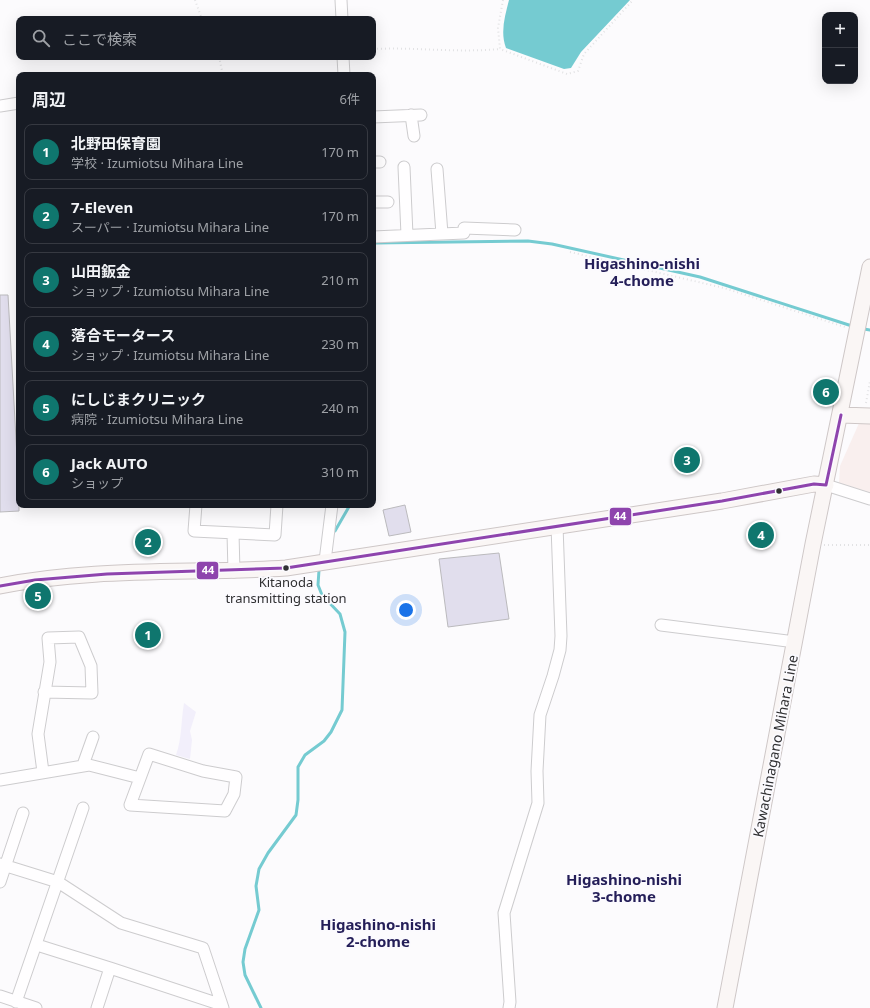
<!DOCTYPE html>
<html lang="ja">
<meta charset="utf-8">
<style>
body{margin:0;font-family:"Noto Sans","Noto Sans JP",sans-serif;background:#242831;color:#f1f3f6}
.controls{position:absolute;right:12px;top:12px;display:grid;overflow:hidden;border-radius:8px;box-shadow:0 4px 16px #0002}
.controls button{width:36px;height:36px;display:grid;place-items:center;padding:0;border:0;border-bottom:1px solid #363941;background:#171b24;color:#f1f3f6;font:20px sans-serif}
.you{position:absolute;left:406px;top:610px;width:14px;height:14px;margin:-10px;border:3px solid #fff;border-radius:50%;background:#1a73e8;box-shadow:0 0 0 6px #1a73e833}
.badge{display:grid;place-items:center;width:26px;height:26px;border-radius:50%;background:#0f766e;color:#fff;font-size:13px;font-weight:700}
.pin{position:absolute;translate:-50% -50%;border:2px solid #fff;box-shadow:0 1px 4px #0006}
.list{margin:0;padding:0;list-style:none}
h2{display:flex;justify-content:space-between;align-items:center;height:52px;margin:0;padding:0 16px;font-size:17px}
h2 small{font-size:13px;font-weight:400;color:#9ea1a6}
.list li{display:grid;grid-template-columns:26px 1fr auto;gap:12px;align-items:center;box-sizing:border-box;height:56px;margin:0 8px 8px;padding:0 8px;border:1px solid #363941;border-radius:8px}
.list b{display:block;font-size:15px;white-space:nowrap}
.list p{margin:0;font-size:13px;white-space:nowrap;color:#9ea1a6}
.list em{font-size:13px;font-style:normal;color:#9ea1a6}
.icon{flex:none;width:22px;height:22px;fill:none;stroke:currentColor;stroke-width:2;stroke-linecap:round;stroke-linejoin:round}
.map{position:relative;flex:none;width:870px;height:1008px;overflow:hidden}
.search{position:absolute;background:#171b24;box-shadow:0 4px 16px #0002;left:16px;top:16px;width:360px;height:44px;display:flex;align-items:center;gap:10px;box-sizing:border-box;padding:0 14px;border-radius:8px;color:#9ea1a6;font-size:15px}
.panel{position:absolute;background:#171b24;box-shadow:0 4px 16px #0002;left:16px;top:72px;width:360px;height:436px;border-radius:8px}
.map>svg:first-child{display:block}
</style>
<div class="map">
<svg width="870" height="1008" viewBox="0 0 870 1008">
<rect width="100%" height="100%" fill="#fcfbfd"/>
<path fill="#f9efee" d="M 860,421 L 870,421 L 870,494 L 839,483 L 840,466 Z"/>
<path fill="#f2effb" d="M 184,703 L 196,712 L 190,731 L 192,740 L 190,759 L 176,755 C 182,739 181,720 184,703 Z"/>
<path fill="#75cbd1" d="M 509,0 L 630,0 L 581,52 L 571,68 L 564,69 L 506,48 C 500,32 505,16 509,0 Z"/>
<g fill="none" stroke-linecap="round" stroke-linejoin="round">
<path stroke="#75cbd1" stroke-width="3" d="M 373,243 L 528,241 L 552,244 L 700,277 L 852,326
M 864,329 L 870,330
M 335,531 L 350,505
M 261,1008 L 245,975 L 243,962 L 245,949 L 259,910 L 256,886 L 259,869 L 268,853 L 296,815 L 298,800 L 298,767 L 305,755 L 324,741 L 331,732 L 342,710 L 345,632 L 340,614 L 322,595 L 318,585 L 319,570"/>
</g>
<path fill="#e1deed" stroke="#bbbabd" d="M 0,295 L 8,295 L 17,457 L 19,457 L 19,511 L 0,512 Z
M 405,505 L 411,532 L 389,536 L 383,510 Z
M 499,553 L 509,619 L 448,627 L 439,559 Z"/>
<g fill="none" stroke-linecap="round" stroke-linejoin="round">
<defs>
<path id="minor" d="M 341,0 L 342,19
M 343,57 L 344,75
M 0,106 L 19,103
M 411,115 L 414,136
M 373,117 L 421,115
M 373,162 L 380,162
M 404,167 L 407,235
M 437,169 L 442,234
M 373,202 L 388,202
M 373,237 L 464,233 L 464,228 L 515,230
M 826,485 L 870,499
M 196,505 L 194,531 L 275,535 L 277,505
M 233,533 L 234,572
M 325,561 L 332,505
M 661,625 L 795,642
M 149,754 L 203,771 L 236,777 L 234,794 L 225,811 L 130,805 Z
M 83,765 L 93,737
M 43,772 L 38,734 L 50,662 L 48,638 L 79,637 L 91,666 L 92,693 L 44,692
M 0,780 L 89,765 L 140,778
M 0,864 L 58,882 L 121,923 L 203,948 L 223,1008
M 0,882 L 23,813
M 37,945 L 110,968 L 97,1008
M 110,968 L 222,1005
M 0,996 L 36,1008
M 16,1002 L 83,808
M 509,1008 L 510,1002 L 504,913 L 538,803 L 537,771 L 540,715 L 553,676 L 560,650 L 561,636 L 557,526"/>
<path id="major" d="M 841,415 L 870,416
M 0,586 C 94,567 191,574 286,568 L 722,501 L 814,484 L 826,485
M 725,1008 L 813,544 L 870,267"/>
</defs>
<use href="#minor" stroke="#cdccce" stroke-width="13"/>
<use href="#major" stroke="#cec7c7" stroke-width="17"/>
<path stroke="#e2e2e4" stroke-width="2" stroke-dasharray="1 3" stroke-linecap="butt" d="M 195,0 L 202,19
M 503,0 L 498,28 L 500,49 L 567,74 L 578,71 L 584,54 L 633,0
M 373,49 C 415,47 457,53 500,49
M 219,57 L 223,75
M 570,252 L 724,288 L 845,327
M 866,403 L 870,381
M 824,545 L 870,545"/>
<use href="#minor" stroke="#fffeff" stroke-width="11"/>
<use href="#major" stroke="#faf6f5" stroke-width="15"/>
<defs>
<path id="bus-1" d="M 826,485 L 841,415
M 0,586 L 35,580 L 107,574 L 286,568 L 722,501 L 814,484 L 826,485"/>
</defs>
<use href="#bus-1" stroke="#fbfafe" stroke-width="6"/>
<use href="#bus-1" stroke="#8e44ad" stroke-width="3"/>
</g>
<g fill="#303032" stroke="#fbfafe" stroke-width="1.5">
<circle cx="779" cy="491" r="3.5"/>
<circle cx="286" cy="568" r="3.5"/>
</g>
<g text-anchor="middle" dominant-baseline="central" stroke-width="3.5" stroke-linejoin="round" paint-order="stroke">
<g font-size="13" fill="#303032" stroke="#fbfafe">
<text x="286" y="582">Kitanoda<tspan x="286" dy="16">transmitting station</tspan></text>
</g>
<g font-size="14" fill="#303032" stroke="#fbfafe">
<text transform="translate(775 746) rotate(-79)">Kawachinagano Mihara Line</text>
</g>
<g font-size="15" font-weight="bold" fill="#241e58" stroke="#fbfafe">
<text x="642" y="263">Higashino-nishi<tspan x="642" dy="17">4-chome</tspan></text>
<text x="624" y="879">Higashino-nishi<tspan x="624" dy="17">3-chome</tspan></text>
<text x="378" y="924">Higashino-nishi<tspan x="378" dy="17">2-chome</tspan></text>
</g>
</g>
<g stroke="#fbfafe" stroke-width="1.5">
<rect x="609" y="507" width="23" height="19" rx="4" fill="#8e44ad"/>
<rect x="196" y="561" width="23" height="19" rx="4" fill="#8e44ad"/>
</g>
<g font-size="11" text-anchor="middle" font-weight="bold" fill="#fff">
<text x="620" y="520">44</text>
<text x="208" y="574">44</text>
</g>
</svg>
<div class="controls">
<button>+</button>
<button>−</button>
</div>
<div class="you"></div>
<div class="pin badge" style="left:148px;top:635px">1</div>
<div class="pin badge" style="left:148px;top:542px">2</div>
<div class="pin badge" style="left:687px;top:460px">3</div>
<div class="pin badge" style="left:761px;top:535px">4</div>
<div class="pin badge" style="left:38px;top:596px">5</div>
<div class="pin badge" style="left:826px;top:392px">6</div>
<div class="search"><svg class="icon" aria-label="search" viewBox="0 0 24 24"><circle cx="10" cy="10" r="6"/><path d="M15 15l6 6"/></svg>ここで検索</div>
<section class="panel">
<h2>周辺<small>6件</small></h2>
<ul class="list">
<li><span class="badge">1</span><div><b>北野田保育園</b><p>学校 · Izumiotsu Mihara Line</p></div><em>170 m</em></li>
<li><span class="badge">2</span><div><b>7-Eleven</b><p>スーパー · Izumiotsu Mihara Line</p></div><em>170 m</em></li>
<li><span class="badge">3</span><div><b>山田鈑金</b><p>ショップ · Izumiotsu Mihara Line</p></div><em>210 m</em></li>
<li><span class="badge">4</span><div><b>落合モータース</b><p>ショップ · Izumiotsu Mihara Line</p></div><em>230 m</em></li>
<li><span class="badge">5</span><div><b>にしじまクリニック</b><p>病院 · Izumiotsu Mihara Line</p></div><em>240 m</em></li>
<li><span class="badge">6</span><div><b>Jack AUTO</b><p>ショップ</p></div><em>310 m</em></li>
</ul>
</section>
</div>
